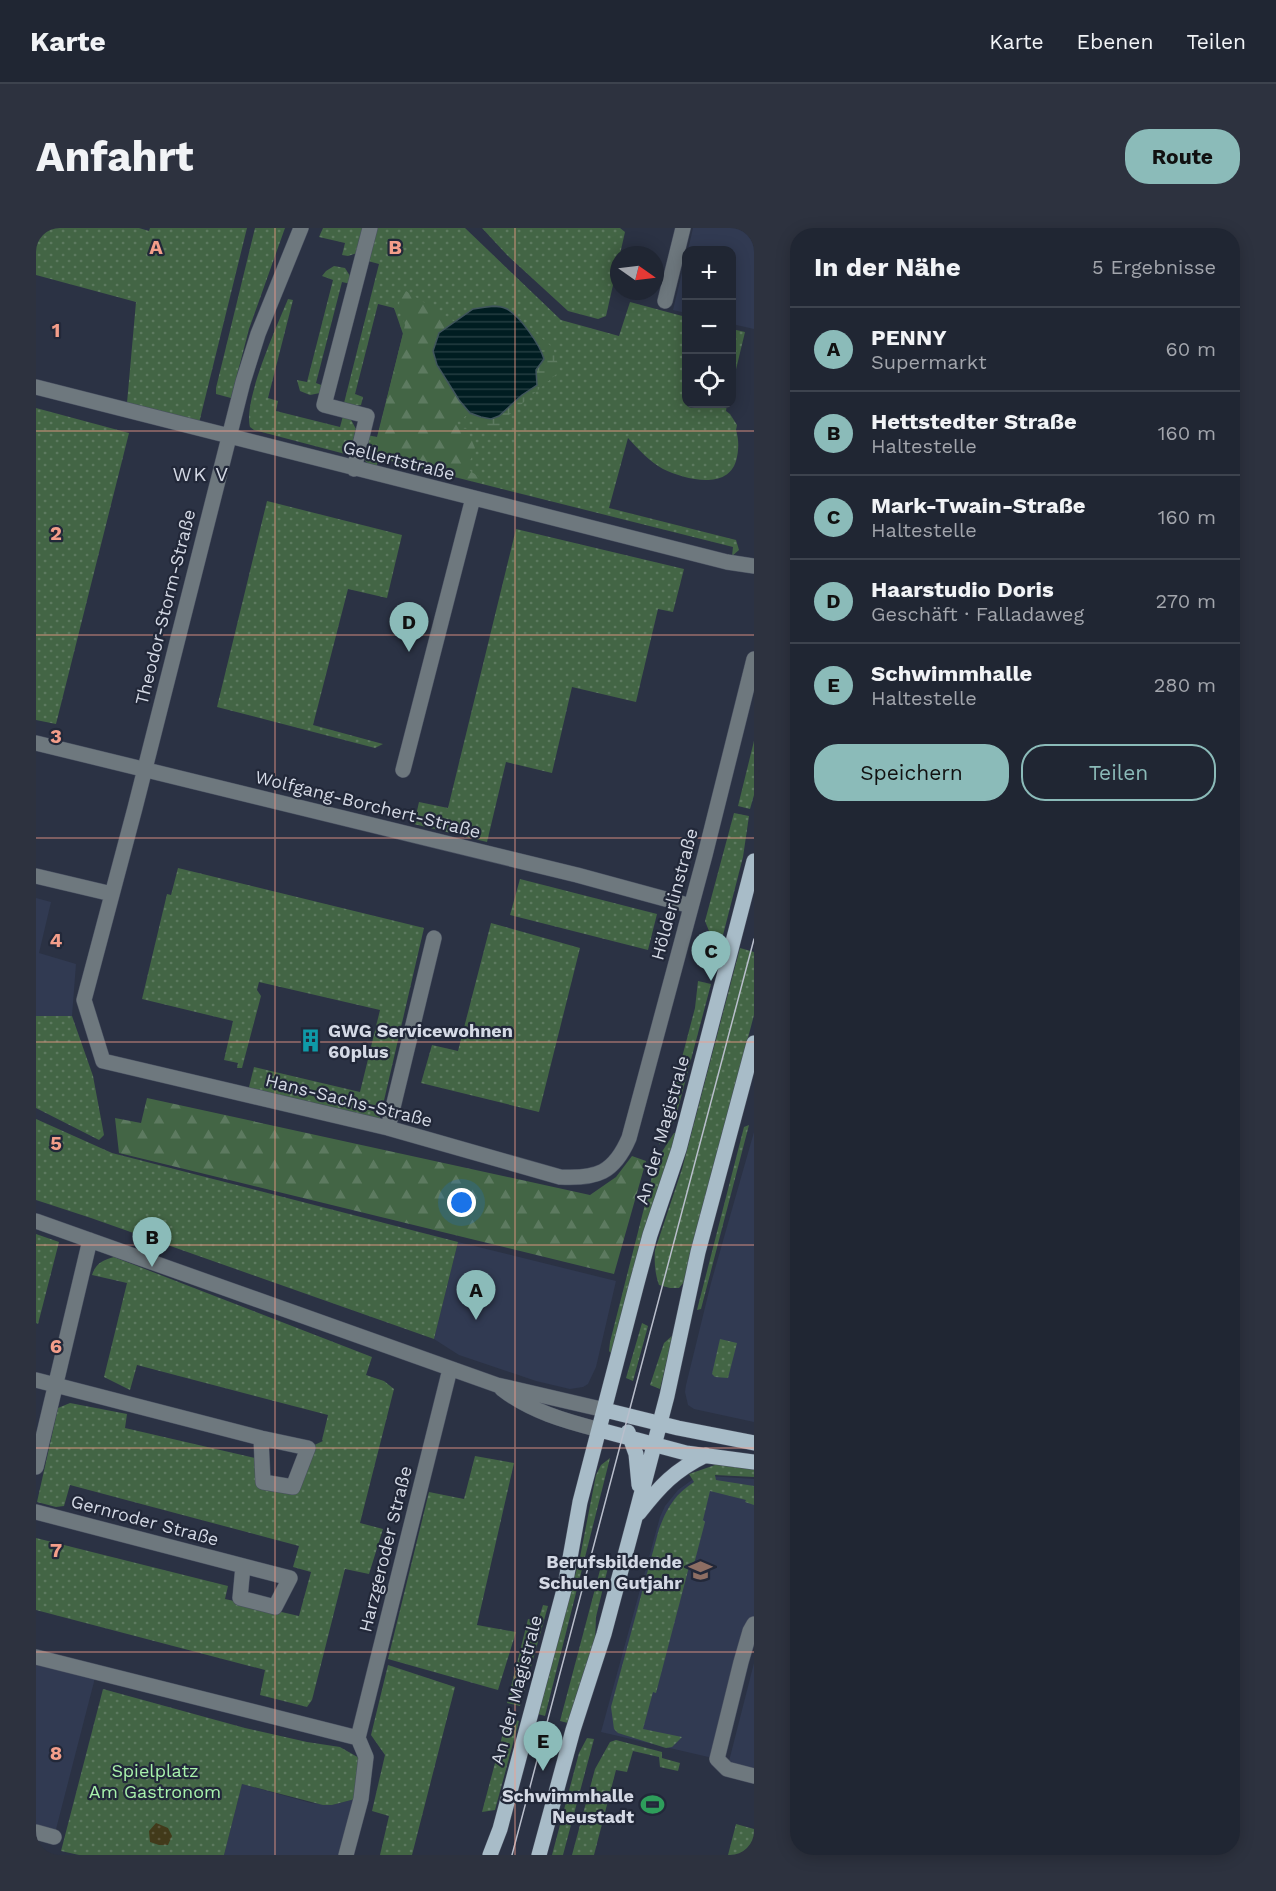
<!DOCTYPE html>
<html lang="de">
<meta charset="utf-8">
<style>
body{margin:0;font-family:"Work Sans",sans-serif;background:#2d323f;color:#f1f3f6}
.controls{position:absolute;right:18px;top:18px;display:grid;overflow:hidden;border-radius:12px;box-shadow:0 3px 15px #0003}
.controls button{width:54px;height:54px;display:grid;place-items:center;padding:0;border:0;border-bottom:2px solid #3d434e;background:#202633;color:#f1f3f6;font:30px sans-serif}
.compass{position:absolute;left:574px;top:18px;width:54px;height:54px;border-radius:50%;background:#202633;box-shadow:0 3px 15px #0003;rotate:104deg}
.you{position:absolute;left:426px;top:975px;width:21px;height:21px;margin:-15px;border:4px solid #fff;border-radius:50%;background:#1a73e8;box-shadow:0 0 0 9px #1a73e833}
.badge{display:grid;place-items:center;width:39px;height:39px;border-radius:50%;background:#8bbbb9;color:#111;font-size:20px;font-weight:700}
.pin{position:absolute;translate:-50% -50px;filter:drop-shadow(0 2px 3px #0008)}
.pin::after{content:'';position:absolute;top:32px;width:21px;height:18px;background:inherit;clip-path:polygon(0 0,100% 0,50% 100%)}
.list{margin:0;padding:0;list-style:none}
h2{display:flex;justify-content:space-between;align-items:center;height:78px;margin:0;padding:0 24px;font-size:26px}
h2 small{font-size:20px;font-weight:400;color:#a2a5ac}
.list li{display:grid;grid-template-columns:39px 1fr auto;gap:18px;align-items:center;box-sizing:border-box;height:84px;padding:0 24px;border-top:2px solid #3d434e}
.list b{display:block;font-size:22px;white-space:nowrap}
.list p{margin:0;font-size:20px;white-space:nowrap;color:#a2a5ac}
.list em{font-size:20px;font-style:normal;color:#a2a5ac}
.actions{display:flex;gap:12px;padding:18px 24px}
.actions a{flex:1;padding:14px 0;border:2px solid #8bbbb9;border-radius:24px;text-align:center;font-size:21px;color:#8bbbb9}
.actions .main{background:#8bbbb9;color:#111}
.icon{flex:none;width:33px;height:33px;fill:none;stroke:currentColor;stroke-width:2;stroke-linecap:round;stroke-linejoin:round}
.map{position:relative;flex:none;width:718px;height:1627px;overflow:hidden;border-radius:24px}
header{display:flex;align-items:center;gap:36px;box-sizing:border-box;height:84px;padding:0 30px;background:#202633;border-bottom:2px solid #3d434e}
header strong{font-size:28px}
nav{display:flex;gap:33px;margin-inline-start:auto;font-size:21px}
.intro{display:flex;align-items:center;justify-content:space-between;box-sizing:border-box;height:144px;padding:0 36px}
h1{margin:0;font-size:42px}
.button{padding:15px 27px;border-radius:24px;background:#8bbbb9;color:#111;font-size:21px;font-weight:700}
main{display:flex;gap:36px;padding:0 36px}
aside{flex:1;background:#202633;border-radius:24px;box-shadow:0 3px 15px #0003}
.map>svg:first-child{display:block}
</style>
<header>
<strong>Karte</strong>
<nav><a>Karte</a><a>Ebenen</a><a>Teilen</a></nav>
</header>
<div class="intro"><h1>Anfahrt</h1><a class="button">Route</a></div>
<main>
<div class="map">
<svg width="718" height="1627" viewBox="0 0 718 1627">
<defs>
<pattern id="green-dots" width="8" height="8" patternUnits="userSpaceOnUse" patternTransform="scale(1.5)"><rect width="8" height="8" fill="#436545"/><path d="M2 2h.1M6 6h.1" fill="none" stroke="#5d7a60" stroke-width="1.8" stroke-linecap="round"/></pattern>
<pattern id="forest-firs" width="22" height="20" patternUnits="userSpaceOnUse" patternTransform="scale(1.5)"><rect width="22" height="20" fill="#436545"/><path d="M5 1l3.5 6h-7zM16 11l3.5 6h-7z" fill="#5d7a60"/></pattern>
<pattern id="wetland-marsh" width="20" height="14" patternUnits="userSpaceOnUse" patternTransform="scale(1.5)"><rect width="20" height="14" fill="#436545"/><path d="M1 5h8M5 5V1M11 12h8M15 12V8" fill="none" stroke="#5d7a60"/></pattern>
<pattern id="sand-dots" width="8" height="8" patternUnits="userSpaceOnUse" patternTransform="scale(1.5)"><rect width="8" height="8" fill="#423a1a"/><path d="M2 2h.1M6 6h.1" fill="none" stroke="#5c563b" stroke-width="1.8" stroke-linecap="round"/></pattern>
<pattern id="water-rules" width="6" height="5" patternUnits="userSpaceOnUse" patternTransform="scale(1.5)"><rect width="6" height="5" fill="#001d21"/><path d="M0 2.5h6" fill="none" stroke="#243d41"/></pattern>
</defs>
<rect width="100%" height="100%" fill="#2b3244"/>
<path fill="#313a52" d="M 657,0 L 718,0 L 718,101 L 696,96 L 696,22 L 652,22 Z
M 650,28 L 650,85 L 637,82 Z
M 0,670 L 15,674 L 3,725 L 40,736 L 36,788 L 0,788 Z
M 718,904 L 718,1194 L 658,1181 L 652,1177 L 649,1164 L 650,1157 L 675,1055 Z
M 422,1014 L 580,1053 L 560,1139 L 552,1156 L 547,1159 L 534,1161 L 500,1153 L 423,1127 L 398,1111 Z
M 673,1248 L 718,1251 L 718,1396 L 681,1531 L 565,1504 L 624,1289 L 629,1278 L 642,1262 L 656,1252 Z
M 0,1429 L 60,1446 L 18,1609 L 0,1604 Z
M 718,1435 L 718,1548 L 691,1541 Z
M 206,1556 L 275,1575 L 296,1577 L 319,1571 L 305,1627 L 188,1627 Z"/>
<path fill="url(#green-dots)" d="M 0,0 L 103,0 L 113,3 L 114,0 L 211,0 L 163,195 L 91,175 L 100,74 L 0,47 Z
M 219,0 L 249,0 L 213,101 L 195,170 L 180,166 L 180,160 Z
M 287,0 L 327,0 L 321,25 L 312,28 L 306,27 L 309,15 L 283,9 Z
M 341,0 L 429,0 L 525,92 L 583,108 L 594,74 L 650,89 L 650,176 L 691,176 L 690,183 L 694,186 L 701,197 L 700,202 C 703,212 703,222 700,233 C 691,263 648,251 627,241 C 614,234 602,221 592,210 L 573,280 L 700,312 L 703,322 L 696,328 L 697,319 L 343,230 L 340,240 L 330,234 L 327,229 L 331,207 L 341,209 L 367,106 L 358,80 L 342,76 L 319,166 L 327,169 L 325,177 L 320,178 L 308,175 L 343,36 L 332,33 Z
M 446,0 L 584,0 L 589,4 L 570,88 L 562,91 L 532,83 L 471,27 Z
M 298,38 L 309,40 L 314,48 L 315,56 L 306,54 L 280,155 L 288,158 L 284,165 L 274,167 L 264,163 L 261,152 L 271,154 L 297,52 L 286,48 L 290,43 Z
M 252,71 L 257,72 L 232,170 L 242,173 L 240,183 L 304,199 L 307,188 L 314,190 L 320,201 L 313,227 L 218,202 L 214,199 C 207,172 241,98 252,71 Z
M 696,101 L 709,104 L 696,158 Z
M 0,180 L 93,205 L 20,496 L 0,492 Z
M 231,273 L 366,307 L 351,370 L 312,361 L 277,497 L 347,516 L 339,520 L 181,479 Z
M 480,301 L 648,341 L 637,384 L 622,381 L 600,474 L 536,459 L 516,545 L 470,534 L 451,614 L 378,596 L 383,574 L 412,580 Z
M 718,513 L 718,567 L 714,581 L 702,578 Z
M 698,585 L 713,588 L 707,629 L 687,707 L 673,703 L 669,693 Z
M 142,640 L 388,700 L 343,894 L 212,863 L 218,839 L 324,864 L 344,782 L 223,754 L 221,762 L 225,768 L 206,840 L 201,840 L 202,835 L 188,832 L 197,793 L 106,771 L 131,666 L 135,667 Z
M 484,651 L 621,686 L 612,722 L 474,687 Z
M 455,695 L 544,720 L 503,884 L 385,855 L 396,817 L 422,823 Z
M 704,720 L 718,724 L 718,787 L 648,1054 L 643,1060 L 634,1060 L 623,1057 C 619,1046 618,1034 619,1022 L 646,941 Z
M 662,753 L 675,756 L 639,892 L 623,917 L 659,780 Z
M 0,788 L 36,788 L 57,848 L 68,907 L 63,912 L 0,880 Z
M 0,891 L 76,925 L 422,1014 L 398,1111 L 55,990 L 0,972 Z
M 713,897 L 665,1081 L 661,1082 L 708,899 Z
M 638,905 L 640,905 L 575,1125 L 573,1123 L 574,1114 L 620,933 Z
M 0,1006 L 23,1014 L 2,1096 L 0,1095 Z
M 78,1029 L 336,1129 L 330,1147 L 348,1153 L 358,1161 L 324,1295 L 347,1301 L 333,1346 L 309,1341 L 276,1472 L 271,1479 L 224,1467 L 229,1442 L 0,1382 L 0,1310 L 192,1358 L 189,1371 L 263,1388 L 275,1344 L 257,1339 L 263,1318 L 34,1257 L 28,1278 L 20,1279 L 1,1274 L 22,1180 L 34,1175 L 91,1186 L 89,1200 L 219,1230 L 227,1254 L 258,1257 L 272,1220 L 287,1213 L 286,1212 L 292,1187 L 101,1137 L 94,1162 L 68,1149 L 91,1055 L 56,1047 C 60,1035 67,1032 78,1029 Z
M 606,1095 L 612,1098 L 597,1153 L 590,1150 Z
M 637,1107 L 624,1161 L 614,1157 L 628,1115 Z
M 684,1111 L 701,1115 L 692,1150 L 679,1149 L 676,1146 Z
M 439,1228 L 478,1235 L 441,1397 L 480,1404 L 462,1462 L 352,1431 L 393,1264 L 428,1271 Z
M 574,1230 L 509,1488 L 502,1486 L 544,1329 L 560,1247 L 565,1237 Z
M 682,1236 L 718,1240 L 718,1249 L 679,1247 L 680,1252 L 718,1258 L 718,1277 L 709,1274 L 710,1272 L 674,1263 L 667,1292 L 669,1294 L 658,1336 L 654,1335 L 620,1465 L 617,1464 L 607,1501 L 646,1509 L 636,1519 L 630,1520 L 582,1505 L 578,1501 L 575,1479 L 623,1301 C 631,1280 639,1266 658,1254 L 653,1246 Z
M 575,1327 L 560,1389 L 559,1414 L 532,1495 L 524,1493 L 564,1342 Z
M 507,1377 L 512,1378 L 484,1478 L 471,1475 L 492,1391 L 502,1393 Z
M 352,1437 L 419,1459 L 376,1627 L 344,1627 L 353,1588 L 336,1583 L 349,1527 L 335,1507 Z
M 67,1461 L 209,1500 L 271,1514 L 304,1519 L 325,1531 L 319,1571 L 296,1577 L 287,1577 L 206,1556 L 188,1627 L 43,1627 L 25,1623 Z
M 471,1490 L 483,1493 L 459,1582 L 446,1584 Z
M 551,1510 L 558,1511 L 527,1627 L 516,1627 L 543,1525 Z
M 580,1512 L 626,1524 L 626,1530 L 644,1535 L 642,1543 L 624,1539 L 623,1529 L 597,1523 L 591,1544 L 580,1542 L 558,1627 L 536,1627 L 559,1541 L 574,1514 Z
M 700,1596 L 718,1601 L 718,1627 L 692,1627 Z"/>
<path fill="url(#forest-firs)" d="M 370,63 L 419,94 L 403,105 L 400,110 L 397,129 L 423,172 L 434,185 L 421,194 L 423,200 L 431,201 L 439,220 L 431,241 L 445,250 L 446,255 L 337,228 L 369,97 L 363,75 Z
M 111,870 L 554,967 L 580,949 L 596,928 L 610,933 L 578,1046 L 83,925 L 79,890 L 105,895 Z"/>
<path fill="url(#wetland-marsh)" d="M 477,85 L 517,120 L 524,143 L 466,193 L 459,206 L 429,190 L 434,185 L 445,189 L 463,188 L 486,167 L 501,157 L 500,142 L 508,131 L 505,121 Z"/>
<path fill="url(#sand-dots)" d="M 120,1595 L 132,1600 L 136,1608 L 132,1617 L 123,1617 L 114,1614 L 113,1603 Z"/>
<path fill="url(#water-rules)" stroke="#40555c" stroke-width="1.5" d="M 457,78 C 462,78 467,79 471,81 C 484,88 504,117 508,131 L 500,142 L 501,157 L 486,167 L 463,188 L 455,191 L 445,189 L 434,185 L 423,172 L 401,137 L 397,123 L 403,105 L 437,81 Z"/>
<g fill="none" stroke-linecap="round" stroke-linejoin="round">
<defs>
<path id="minor" d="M 265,0 L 222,106 L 207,154 L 99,580 L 48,772 L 67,833 L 352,900 L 524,949 C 561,951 578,945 593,910 L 669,627 L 718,431
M 629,73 L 647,0
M 0,159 L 691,334 L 718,338
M 318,241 L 331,188 L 288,177 L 334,0
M 0,515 L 541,647 L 655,678
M 367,542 L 437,270
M 0,648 L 76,666
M 352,900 L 398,710
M 0,993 L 461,1157 L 569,1182
M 0,1152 L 225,1210 L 272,1220 L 257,1259 L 227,1254 L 225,1210
M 466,1161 C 494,1183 529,1193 564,1202
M 0,1239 L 54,1012
M 0,1284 L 254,1350 L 239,1379 L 204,1370 L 207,1338
M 718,1396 L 714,1403 L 705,1434 L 681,1531 L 691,1541 L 718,1548
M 0,1429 L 322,1510
M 0,1604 L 18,1609
M 310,1627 L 325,1571 L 330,1529 L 322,1510 L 414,1141"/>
<path id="major" d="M 569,1182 L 642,1200 L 718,1215
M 564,1202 L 650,1225 L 718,1234
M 592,1204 L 600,1226 L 603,1257
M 603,1285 C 624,1258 639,1242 670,1227
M 454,1627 L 464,1601 L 529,1358 L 544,1274 L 601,1055 L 614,1007 L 643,921 L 718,633
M 503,1627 L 537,1502 L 568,1406 L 599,1290 L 631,1168 L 662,1024 L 718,815"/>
</defs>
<use href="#minor" stroke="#495061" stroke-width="16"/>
<use href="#major" stroke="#495061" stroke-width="16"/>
<use href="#minor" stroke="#6e787e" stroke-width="15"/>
<use href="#major" stroke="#a8bcc8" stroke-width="15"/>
<path stroke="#b9bfcc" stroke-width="1.5" d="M 476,1627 L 718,711"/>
</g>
<path fill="none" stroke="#f49e8a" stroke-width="1.5" stroke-opacity="0.55" d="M 239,0 L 239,1627M 479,0 L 479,1627M 0,203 L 718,203M 0,407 L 718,407M 0,610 L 718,610M 0,814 L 718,814M 0,1017 L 718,1017M 0,1220 L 718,1220M 0,1424 L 718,1424"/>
<defs>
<symbol id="building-bare" viewBox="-9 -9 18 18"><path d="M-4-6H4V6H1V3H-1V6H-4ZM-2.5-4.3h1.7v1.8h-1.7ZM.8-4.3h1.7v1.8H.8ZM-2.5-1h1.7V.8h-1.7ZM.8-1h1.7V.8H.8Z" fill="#0f9aa8" stroke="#222839" stroke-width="2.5" paint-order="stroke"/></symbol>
<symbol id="school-bare" viewBox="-9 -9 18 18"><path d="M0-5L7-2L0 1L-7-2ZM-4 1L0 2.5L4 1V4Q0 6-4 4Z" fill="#8d6e63" stroke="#222839" stroke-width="2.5" paint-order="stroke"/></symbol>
<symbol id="stadium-bare" viewBox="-9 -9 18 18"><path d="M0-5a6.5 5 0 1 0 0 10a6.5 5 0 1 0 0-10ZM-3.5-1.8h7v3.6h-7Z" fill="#2e9e5b" stroke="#222839" stroke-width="2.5" paint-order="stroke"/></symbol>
</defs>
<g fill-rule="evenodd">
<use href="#building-bare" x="258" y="796" width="33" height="33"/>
<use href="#school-bare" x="648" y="1326" width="33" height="33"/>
<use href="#stadium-bare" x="600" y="1560" width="33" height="33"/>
</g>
<g text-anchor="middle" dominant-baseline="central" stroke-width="4.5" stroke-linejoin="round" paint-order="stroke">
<g font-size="18" fill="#d4d9e5" stroke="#222839">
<text transform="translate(363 232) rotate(14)">Gellertstraße</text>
<text transform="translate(129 379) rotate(-76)">Theodor-Storm-Straße</text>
<text transform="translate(332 576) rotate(14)">Wolfgang-Borchert-Straße</text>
<text transform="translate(638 666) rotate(-75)">Hölderlinstraße</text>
<text transform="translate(313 872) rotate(14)">Hans-Sachs-Straße</text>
<text transform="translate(626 902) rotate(-74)">An der Magistrale</text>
<text transform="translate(109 1292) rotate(15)">Gernroder Straße</text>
<text transform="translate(349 1321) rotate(-76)">Harzgeroder Straße</text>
<text transform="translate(480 1462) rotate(-75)">An der Magistrale</text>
</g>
<g font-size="18" font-weight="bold" fill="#d4d9e5" stroke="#222839" text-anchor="end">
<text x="292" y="802" text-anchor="start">GWG Servicewohnen<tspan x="292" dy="21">60plus</tspan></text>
<text x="646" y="1333">Berufsbildende<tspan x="646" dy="21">Schulen Gutjahr</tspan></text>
<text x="598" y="1567">Schwimmhalle<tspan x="598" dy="21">Neustadt</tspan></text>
</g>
<g font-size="18" fill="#a8f2ac" stroke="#222839">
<text x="119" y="1542">Spielplatz<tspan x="119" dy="21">Am Gastronom</tspan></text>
</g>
<g font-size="20" letter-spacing="1.5" fill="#d4d9e5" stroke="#222839">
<text x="165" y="246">WK V</text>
</g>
</g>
<g font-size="20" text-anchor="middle" font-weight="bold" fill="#f49e8a" stroke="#222839" stroke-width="4.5" stroke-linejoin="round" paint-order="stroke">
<text x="120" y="26">A</text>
<text x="359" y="26">B</text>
<text x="20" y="109">1</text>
<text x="20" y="312">2</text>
<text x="20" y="515">3</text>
<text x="20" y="719">4</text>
<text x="20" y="922">5</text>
<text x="20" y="1125">6</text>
<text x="20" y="1329">7</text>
<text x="20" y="1532">8</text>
</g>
</svg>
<div class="controls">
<button>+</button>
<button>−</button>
<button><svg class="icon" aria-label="locate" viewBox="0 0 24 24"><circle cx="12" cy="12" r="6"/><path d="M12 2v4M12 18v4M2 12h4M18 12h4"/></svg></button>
</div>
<svg class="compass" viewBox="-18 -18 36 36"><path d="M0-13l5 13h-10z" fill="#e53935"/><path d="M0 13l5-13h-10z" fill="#a2a5ac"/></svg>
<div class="you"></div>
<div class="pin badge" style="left:440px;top:1092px">A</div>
<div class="pin badge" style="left:116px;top:1039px">B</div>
<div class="pin badge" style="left:675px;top:753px">C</div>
<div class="pin badge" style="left:373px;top:424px">D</div>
<div class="pin badge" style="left:507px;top:1543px">E</div>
</div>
<aside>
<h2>In der Nähe<small>5 Ergebnisse</small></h2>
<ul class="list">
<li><span class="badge">A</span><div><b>PENNY</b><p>Supermarkt</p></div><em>60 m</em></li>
<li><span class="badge">B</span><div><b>Hettstedter Straße</b><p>Haltestelle</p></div><em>160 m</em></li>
<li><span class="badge">C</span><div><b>Mark-Twain-Straße</b><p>Haltestelle</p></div><em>160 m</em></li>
<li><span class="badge">D</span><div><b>Haarstudio Doris</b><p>Geschäft · Falladaweg</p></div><em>270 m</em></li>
<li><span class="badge">E</span><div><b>Schwimmhalle</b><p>Haltestelle</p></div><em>280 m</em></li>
</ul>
<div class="actions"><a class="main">Speichern</a><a>Teilen</a></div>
</aside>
</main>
